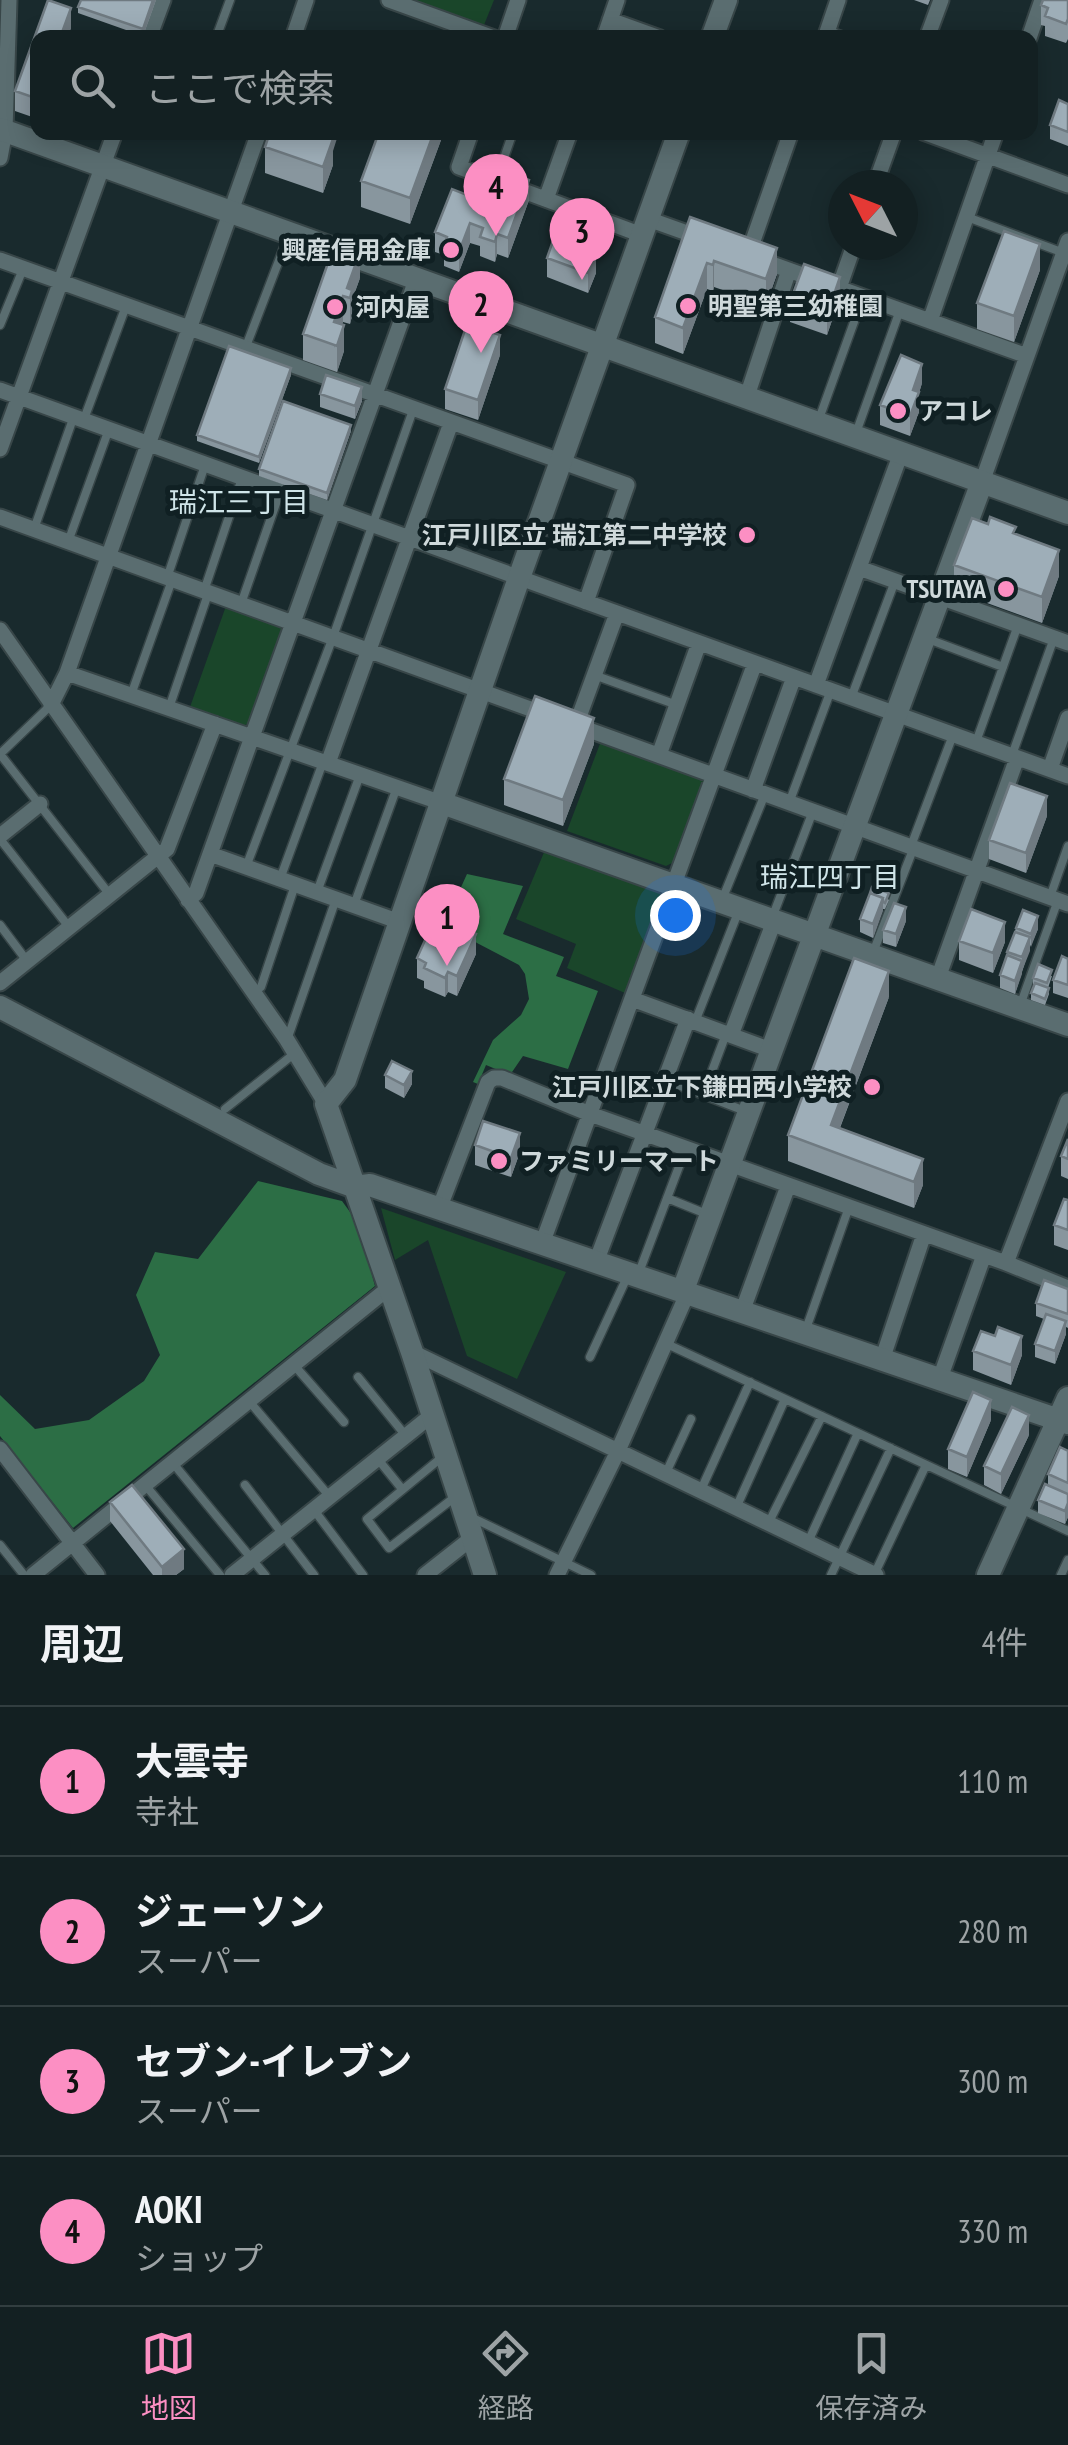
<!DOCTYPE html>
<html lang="ja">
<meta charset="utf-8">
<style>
body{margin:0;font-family:"PT Sans Narrow","Noto Sans JP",sans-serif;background:#202d2f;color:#f1f3f6}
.compass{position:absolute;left:828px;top:170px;width:90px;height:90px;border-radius:50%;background:#132022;box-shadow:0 5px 25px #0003;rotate:312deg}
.you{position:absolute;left:675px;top:915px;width:35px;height:35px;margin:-25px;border:8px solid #fff;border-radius:50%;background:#1a73e8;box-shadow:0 0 0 15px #1a73e833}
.badge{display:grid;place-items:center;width:65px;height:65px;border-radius:50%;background:#fc8fc3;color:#111;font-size:32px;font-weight:700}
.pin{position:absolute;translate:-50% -82px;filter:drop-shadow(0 2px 5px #0008)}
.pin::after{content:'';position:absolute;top:52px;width:35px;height:30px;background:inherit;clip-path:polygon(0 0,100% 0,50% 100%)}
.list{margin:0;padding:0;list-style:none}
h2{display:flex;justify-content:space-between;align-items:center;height:130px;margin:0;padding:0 40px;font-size:42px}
h2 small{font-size:32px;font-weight:400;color:#9da3a5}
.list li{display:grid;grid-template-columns:65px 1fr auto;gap:30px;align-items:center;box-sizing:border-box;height:150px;padding:0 40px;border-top:2px solid #323e40}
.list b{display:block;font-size:38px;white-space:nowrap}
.list p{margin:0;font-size:32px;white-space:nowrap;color:#9da3a5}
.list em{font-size:32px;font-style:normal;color:#9da3a5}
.icon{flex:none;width:55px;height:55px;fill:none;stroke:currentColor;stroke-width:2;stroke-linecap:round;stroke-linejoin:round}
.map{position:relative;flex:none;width:1068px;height:1575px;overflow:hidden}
.search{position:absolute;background:#132022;box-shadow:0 5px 25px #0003;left:30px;right:30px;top:30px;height:110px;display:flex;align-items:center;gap:25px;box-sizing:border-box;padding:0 35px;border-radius:20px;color:#9da3a5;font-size:38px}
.sheet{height:730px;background:#132022}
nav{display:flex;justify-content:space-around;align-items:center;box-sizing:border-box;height:140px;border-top:2px solid #323e40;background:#132022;font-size:28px;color:#9da3a5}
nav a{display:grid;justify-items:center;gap:5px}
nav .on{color:#fc8fc3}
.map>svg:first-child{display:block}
</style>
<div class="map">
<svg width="1068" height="1575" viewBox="0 0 1068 1575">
<rect width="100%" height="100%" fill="#192a2d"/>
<path fill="#1a462a" d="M 397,0 L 494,0 L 482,30 Z
M 226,606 L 280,625 L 284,633 L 252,720 L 244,726 L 190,707 Z
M 601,741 L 703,777 L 706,783 L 674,862 L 666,866 L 567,831 Z
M 545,850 L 661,893 L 625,993 L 567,968 L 576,944 L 516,919 Z
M 381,1208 L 566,1272 L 517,1379 L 467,1356 L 428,1240 L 395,1260 Z"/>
<path fill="#2c6e45" d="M 467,874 L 523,886 L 503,934 L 564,957 L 556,976 L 598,991 L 568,1069 L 523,1056 L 510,1075 L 486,1065 L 478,1084 L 473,1082 L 493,1040 L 521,1015 L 529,999 L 525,974 L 519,965 L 477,943 L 447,918 Z
M 258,1181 L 342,1201 L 358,1223 L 375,1286 L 73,1528 L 0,1436 L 0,1395 L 35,1429 L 89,1420 L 144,1381 L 160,1355 L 136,1295 L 155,1252 L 198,1259 Z"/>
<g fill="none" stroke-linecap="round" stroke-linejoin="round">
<defs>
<path id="lane" d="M 827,30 L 849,38
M 216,38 L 230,0
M 496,181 L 513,132
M 967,217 L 1064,253
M 0,325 L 23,269
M 245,349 L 288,237
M 84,419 L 126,306
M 819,419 L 863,297
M 856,433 L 900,310
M 34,529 L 74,416
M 68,542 L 109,429
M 167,578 L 205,465
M 204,591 L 242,478
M 241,604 L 280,492
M 928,639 L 1003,667
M 594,675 L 677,705
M 131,695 L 172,580
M 851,698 L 895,581
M 51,705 L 0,754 L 110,895
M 169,708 L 208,594
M 976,742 L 1018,625
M 1012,755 L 1054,638
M 789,803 L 831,690
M 0,839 L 69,927
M 911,846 L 953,735
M 246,867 L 333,637 L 413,410
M 280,879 L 323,762
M 317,892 L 360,775
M 1050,897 L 1068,846
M 722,900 L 765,794
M 354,905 L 397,787
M 772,918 L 813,811
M 0,925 L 27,961
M 874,950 L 914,847
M 252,992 L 261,987 L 295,885
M 1021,1003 L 1058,900
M 695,1022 L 739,910
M 287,1040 L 336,899
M 665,1080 L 745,1111
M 703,1095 L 726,1034
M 225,1109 L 295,1053
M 667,1198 L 709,1215
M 638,1275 L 686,1148
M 806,1329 L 849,1207
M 665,1343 L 1068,1531
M 590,1357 L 628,1275
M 294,1365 L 344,1422
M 358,1377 L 406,1436
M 249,1401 L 330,1497
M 377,1458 L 402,1489
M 441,1458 L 367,1519 L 389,1548 L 455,1497
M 172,1462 L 265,1575
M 665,1475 L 691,1419
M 245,1485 L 314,1575
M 146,1486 L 220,1575
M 700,1492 L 750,1382
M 736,1508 L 785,1399
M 314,1510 L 363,1575
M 473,1518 L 591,1575
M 768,1524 L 822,1416
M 808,1542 L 858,1433
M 0,1545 L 24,1575
M 831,1575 L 891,1448
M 874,1575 L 926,1465
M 1061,1575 L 1068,1560"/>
<path id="street" d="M 389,0 L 494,38
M 610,20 L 660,38
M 149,38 L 163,0
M 293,38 L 306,0
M 505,38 L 518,0
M 604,38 L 617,0
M 825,38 L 838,0
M 927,38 L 941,0
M 1029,38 L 1042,0
M 471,132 L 459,167 L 642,235
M 923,132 L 1068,185
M 0,158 L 5,131 L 9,0
M 875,185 L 894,132
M 546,199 L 570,132
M 648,219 L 704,239
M 748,255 L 791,132
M 758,259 L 1027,356
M 0,260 L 627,485 L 586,602
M 839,288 L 854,245
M 930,321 L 996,132
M 0,390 L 1068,776
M 746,399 L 789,270
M 0,449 L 115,132
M 982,482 L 1068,241
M 0,517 L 547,715
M 859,568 L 1068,643
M 0,630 L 287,1040 L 326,1104
M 67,673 L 442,803
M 816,685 L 901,453
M 51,705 L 67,673 L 259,132
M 576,725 L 617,613
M 578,726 L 1068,904
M 659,755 L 699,643
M 328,763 L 451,423
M 1050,769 L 1068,718
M 753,790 L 794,677
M 0,836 L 40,804
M 210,854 L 400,922
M 188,900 L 196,893 L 416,280
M 938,978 L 1017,758
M 0,983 L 167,849 L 215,724
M 632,999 L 771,1050
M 731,1035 L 775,919
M 439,1209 L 488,1082 L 494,1078 L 502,1078 L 590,1114 L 1006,1263 L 1068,1288
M 542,1244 L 755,663
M 596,1262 L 688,1019
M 1006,1263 L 1068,1101
M 742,1312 L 788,1186
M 412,1352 L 876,1575
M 882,1360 L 924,1234
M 939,1381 L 984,1255
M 0,1449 L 97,1575
M 33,1575 L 390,1287
M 232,1575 L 432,1415
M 425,1575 L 472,1538
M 557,1575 L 617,1453 L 688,1292"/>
<path id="secondary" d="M 712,38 L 726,0
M 0,129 L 1068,513
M 442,803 L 1068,1025
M 0,1007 L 319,1174 L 355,1187 L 370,1185 L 1068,1423
M 683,1290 L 982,482
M 485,1575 L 412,1352 L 326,1104 L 345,1080 L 519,578 L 679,132
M 988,1575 L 1068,1398"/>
</defs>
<use href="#lane" stroke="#384648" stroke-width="11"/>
<use href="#street" stroke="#384648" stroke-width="19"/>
<use href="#secondary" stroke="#384648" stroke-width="26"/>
<use href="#lane" stroke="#5a6d70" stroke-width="8"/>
<use href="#street" stroke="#5a6d70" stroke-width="15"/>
<use href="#secondary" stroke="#5a6d70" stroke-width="22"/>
</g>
<path fill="#88969e" d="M 48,0 L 71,8 L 71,28 L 67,38 L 38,38 L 38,119 L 15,111 L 15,91 Z
M 156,0 L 143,36 L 78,13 L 78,7 Z
M 914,0 L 930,0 L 928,5 Z
M 1068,0 L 1068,39 L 1066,43 L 1045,36 L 1045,26 L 1041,25 L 1041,5 Z
M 1068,104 L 1068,146 L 1050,139 L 1050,125 Z
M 379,132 L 444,132 L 410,224 L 361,207 L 361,181 Z
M 265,147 L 333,151 L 333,165 L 323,193 L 265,173 Z
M 480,200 L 529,200 L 508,258 L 497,254 L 495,262 L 480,256 L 480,246 L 470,243 L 459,272 L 444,266 L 444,255 L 435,252 L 435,232 Z
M 690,217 L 777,274 L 766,305 L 714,287 L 713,291 L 707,289 L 683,354 L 655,343 L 655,317 Z
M 547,258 L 596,273 L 588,293 L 547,277 Z
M 1040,270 L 1014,342 L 977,329 L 977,303 Z
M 360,278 L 352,300 L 352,316 L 350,324 L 343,322 L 342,324 L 344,351 L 337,372 L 303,360 L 303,334 Z
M 840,297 L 827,335 L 790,322 L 790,302 Z
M 500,355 L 478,420 L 445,409 L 445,389 Z
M 291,375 L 259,463 L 197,441 L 197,435 Z
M 922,383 L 919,393 L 919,412 L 910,436 L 880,425 L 880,405 Z
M 320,394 L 362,401 L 355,419 L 320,407 Z
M 351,431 L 327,500 L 259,476 L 259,469 Z
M 1016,534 L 1059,576 L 1042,623 L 954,591 L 954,565 Z
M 594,744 L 563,826 L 504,805 L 504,779 Z
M 1047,816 L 1026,873 L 989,859 L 989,840 Z
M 872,887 L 889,900 L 885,909 L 883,909 L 873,938 L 860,932 L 860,919 Z
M 906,921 L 896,947 L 883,943 L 883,930 Z
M 1016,928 L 1038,929 L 1030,947 L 1015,994 L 1000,988 L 1000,975 Z
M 959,941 L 1005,942 L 993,973 L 959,960 Z
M 476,954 L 457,996 L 448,992 L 445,997 L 424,988 L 424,981 L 417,978 L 417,958 Z
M 1068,959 L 1068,998 L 1053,993 L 1053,980 Z
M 1052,976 L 1048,988 L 1049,994 L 1045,1005 L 1031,1000 L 1031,993 L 1034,985 L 1033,984 L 1033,978 Z
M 889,997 L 840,1128 L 923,1185 L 914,1208 L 788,1161 L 788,1135 Z
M 385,1075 L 412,1084 L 404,1098 L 385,1088 Z
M 1068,1139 L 1068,1179 L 1061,1176 L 1061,1156 Z
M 475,1145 L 520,1152 L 511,1177 L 475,1165 Z
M 1068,1200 L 1068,1250 L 1054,1245 L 1054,1225 Z
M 1068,1289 L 1068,1328 L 1066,1327 L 1066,1334 L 1055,1364 L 1035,1357 L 1035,1344 L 1044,1319 L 1036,1316 L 1036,1303 Z
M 973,1351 L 1022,1355 L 1011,1385 L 973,1370 Z
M 991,1420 L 967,1477 L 948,1469 L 948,1449 Z
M 1029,1435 L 1001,1494 L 984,1485 L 984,1466 Z
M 1068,1451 L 1068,1517 L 1065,1524 L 1038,1513 L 1038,1500 L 1048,1485 L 1048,1474 Z
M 110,1502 L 184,1569 L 176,1575 L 153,1575 L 110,1521 Z"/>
<path fill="#6f7a81" d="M 153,0 L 156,0 L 143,36 L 143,29 Z
M 71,8 L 71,28 L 67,38 L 60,38 Z
M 330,132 L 339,132 L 333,151 L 333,165 L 323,193 L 323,167 Z
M 434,132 L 444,132 L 410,224 L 410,198 Z
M 529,180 L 529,200 L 508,258 L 508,238 Z
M 470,223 L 470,243 L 459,272 L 459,252 Z
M 497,234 L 497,254 L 495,262 L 495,242 Z
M 1040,244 L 1040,270 L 1014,342 L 1014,316 Z
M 777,248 L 777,274 L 766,305 L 766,279 Z
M 360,252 L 360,278 L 352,300 L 352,316 L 350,324 L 350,298 L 347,288 Z
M 596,254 L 596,273 L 588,293 L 588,273 Z
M 714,261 L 714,287 L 713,291 L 713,265 Z
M 707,263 L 707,289 L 683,354 L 683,328 Z
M 840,277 L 840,297 L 827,335 L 827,315 Z
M 343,296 L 343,322 L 334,348 L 334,322 Z
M 344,325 L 344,351 L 337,372 L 337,346 Z
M 500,335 L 500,355 L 478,420 L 478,400 Z
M 922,364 L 922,383 L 919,393 L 919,412 L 910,436 L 910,416 L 913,390 Z
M 291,368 L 291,375 L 259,463 L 259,457 Z
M 362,387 L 362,401 L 355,419 L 355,406 Z
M 351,425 L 351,431 L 327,500 L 327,493 Z
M 1059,550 L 1059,576 L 1042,623 L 1042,597 Z
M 594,718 L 594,744 L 563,826 L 563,800 Z
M 1047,796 L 1047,816 L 1026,873 L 1026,853 Z
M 883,898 L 883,911 L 873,938 L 873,924 Z
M 906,907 L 906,921 L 896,947 L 896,934 Z
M 1038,916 L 1038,929 L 1031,947 L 1031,934 Z
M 1005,922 L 1005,942 L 993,973 L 993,953 Z
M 476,934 L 476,954 L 457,996 L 457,976 Z
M 1030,937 L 1030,951 L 1022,971 L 1022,957 Z
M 1022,961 L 1022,974 L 1015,994 L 1015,981 Z
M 889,971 L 889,997 L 831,1151 L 831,1125 Z
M 448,972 L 448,992 L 445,997 L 445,978 Z
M 412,1071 L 412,1084 L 404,1098 L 404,1085 Z
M 520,1133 L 520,1152 L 511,1177 L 511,1158 Z
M 923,1159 L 923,1185 L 914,1208 L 914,1182 Z
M 1066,1321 L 1066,1334 L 1055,1364 L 1055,1351 Z
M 1022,1336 L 1022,1355 L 1011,1385 L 1011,1365 Z
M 991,1400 L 991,1420 L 967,1477 L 967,1457 Z
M 1029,1415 L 1029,1435 L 1001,1494 L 1001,1474 Z
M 1068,1503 L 1068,1517 L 1065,1524 L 1065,1511 Z
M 184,1549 L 184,1569 L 176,1575 L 162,1575 L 162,1567 Z"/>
<path fill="#9eaeb8" stroke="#6f7a81" stroke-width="2.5" d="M 48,0 L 71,8 L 60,38 L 38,38 L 38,99 L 15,91 Z
M 81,0 L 153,0 L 143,29 L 78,7 Z
M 1043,0 L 1068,0 L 1068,19 L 1066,24 L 1045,16 L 1048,8 L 1041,5 Z
M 1059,100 L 1068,104 L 1068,132 L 1050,125 Z
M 270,132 L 330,132 L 328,138 L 333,139 L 323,167 L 265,147 Z
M 379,132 L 434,132 L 410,198 L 361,181 Z
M 502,170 L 529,180 L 508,238 L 497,234 L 495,242 L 480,237 L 483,228 L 470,223 L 459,252 L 444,246 L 447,237 L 435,232 L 452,189 L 480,200 L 490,172 L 500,175 Z
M 690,217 L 777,248 L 766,279 L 714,261 L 713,265 L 707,263 L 683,328 L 655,317 Z
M 1004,231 L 1040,244 L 1014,316 L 977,303 Z
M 554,238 L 596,254 L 588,273 L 547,258 Z
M 335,243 L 360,252 L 347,288 L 352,290 L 350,298 L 343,296 L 334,322 L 344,325 L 337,346 L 303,334 Z
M 804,264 L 840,277 L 827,315 L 790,302 Z
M 467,324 L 500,335 L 478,400 L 445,389 Z
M 229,346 L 291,368 L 259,457 L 197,435 Z
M 901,355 L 922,364 L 913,390 L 919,392 L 910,416 L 880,405 Z
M 326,375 L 362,387 L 355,406 L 320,394 Z
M 283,401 L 351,425 L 327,493 L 259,469 Z
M 990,517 L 1016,527 L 1013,533 L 1059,550 L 1042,597 L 954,565 L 972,518 L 988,524 Z
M 535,696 L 594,718 L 563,800 L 504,779 Z
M 1010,783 L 1047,796 L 1026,853 L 989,840 Z
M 872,887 L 889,893 L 885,903 L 883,902 L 883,898 L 870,893 Z
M 870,893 L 883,898 L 873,924 L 860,919 Z
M 894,903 L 906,907 L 896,934 L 883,930 Z
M 971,909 L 1005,922 L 993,953 L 959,941 Z
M 1023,910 L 1038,916 L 1031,934 L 1016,928 Z
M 436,916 L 476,934 L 457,976 L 448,972 L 445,978 L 424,968 L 426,963 L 417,958 Z
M 1015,932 L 1030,937 L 1022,957 L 1007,952 Z
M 1007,955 L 1022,961 L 1015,981 L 1000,975 Z
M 1062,956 L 1068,959 L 1068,985 L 1053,980 Z
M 854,958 L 889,971 L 831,1125 L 923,1159 L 914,1182 L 788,1135 Z
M 1038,964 L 1052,970 L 1047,983 L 1033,978 Z
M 1035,983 L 1049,988 L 1045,999 L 1031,993 Z
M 392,1061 L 412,1071 L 404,1085 L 385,1075 Z
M 483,1121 L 520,1133 L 511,1158 L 475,1145 Z
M 1068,1139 L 1068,1159 L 1061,1156 Z
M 1064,1199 L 1068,1200 L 1068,1230 L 1054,1225 Z
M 1044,1280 L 1068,1289 L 1068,1314 L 1036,1303 Z
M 1046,1314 L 1066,1321 L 1055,1351 L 1035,1344 Z
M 998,1327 L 1022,1336 L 1011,1365 L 973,1351 L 981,1331 L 995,1336 Z
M 973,1392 L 991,1400 L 967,1457 L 948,1449 Z
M 1012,1407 L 1029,1415 L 1001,1474 L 984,1466 Z
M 1060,1447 L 1068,1451 L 1068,1483 L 1048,1474 Z
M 1045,1484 L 1068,1494 L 1068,1503 L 1065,1511 L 1038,1500 Z
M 132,1485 L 184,1549 L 162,1567 L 110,1502 Z"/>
<g fill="#fc8fc3" stroke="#102023" stroke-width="4">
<circle cx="451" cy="250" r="10"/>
<circle cx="688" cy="306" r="10"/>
<circle cx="335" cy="307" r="10"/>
<circle cx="898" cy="411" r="10"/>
<circle cx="747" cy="535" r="10"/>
<circle cx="1006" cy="589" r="10"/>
<circle cx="872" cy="1087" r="10"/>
<circle cx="499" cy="1161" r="10"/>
</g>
<g text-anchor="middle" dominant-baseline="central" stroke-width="10" stroke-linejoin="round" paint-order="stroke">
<g font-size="25" font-weight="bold" fill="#cfd9db" stroke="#102023" text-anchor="end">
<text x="431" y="250">興産信用金庫</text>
<text x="708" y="306" text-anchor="start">明聖第三幼稚園</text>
<text x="355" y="307" text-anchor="start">河内屋</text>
<text x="918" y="411" text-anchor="start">アコレ</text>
<text x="727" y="535">江戸川区立 瑞江第二中学校</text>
<text x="986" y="589">TSUTAYA</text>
<text x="852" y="1087">江戸川区立下鎌田西小学校</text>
<text x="519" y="1161" text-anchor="start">ファミリーマート</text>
</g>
<g font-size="28" fill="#d0e5e9" stroke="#102023">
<text x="239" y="501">瑞江三丁目</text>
<text x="830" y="876">瑞江四丁目</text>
</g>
</g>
</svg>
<svg class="compass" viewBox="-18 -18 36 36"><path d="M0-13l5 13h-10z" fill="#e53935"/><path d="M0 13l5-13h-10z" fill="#9da3a5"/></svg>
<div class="you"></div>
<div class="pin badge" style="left:447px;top:966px">1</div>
<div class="pin badge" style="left:481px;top:353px">2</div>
<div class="pin badge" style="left:582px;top:280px">3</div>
<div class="pin badge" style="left:496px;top:236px">4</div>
<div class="search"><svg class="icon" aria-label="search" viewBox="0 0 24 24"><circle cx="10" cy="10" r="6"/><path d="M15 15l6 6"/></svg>ここで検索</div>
</div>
<section class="sheet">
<h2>周辺<small>4件</small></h2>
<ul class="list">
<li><span class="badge">1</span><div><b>大雲寺</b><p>寺社</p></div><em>110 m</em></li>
<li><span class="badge">2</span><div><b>ジェーソン</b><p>スーパー</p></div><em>280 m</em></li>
<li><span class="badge">3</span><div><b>セブン-イレブン</b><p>スーパー</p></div><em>300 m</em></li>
<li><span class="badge">4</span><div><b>AOKI</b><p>ショップ</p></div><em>330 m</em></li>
</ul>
</section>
<nav>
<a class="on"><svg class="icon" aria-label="map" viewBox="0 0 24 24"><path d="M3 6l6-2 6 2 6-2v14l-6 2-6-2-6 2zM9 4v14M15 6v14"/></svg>地図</a>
<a><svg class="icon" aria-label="directions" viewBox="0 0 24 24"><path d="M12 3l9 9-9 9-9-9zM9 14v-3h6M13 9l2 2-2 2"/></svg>経路</a>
<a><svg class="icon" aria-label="saved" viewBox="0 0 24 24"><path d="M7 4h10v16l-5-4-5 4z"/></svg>保存済み</a>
</nav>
